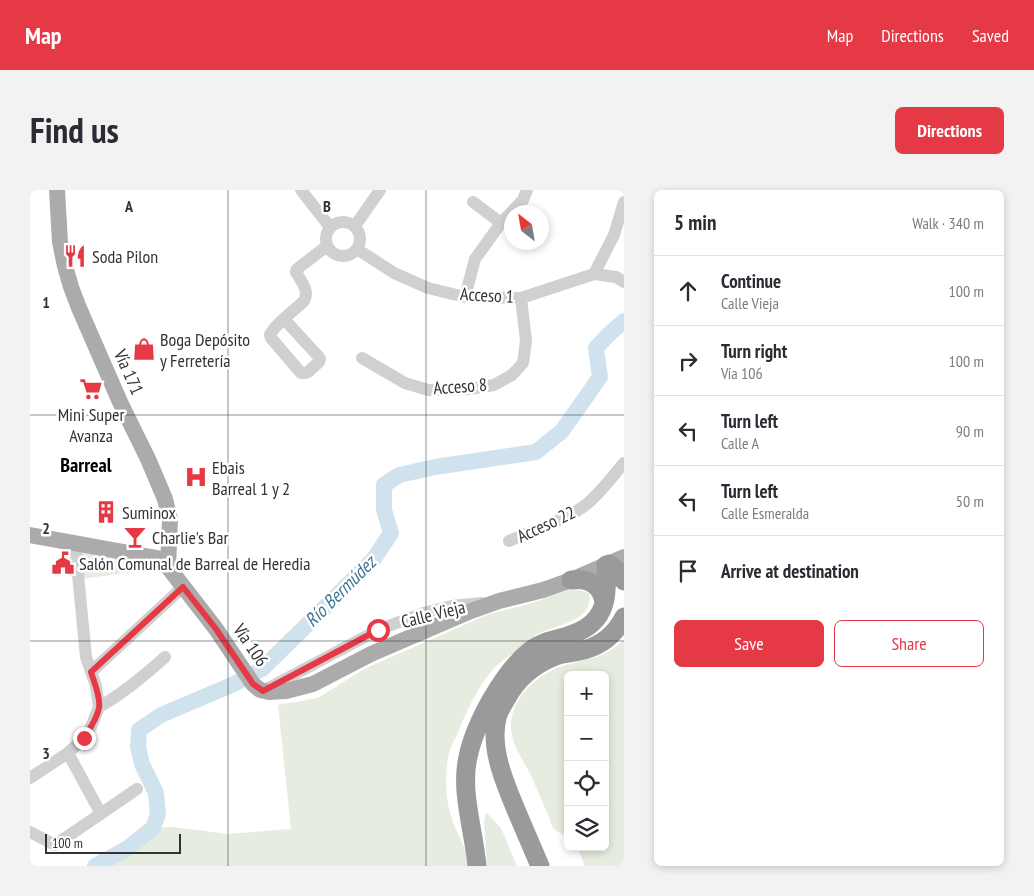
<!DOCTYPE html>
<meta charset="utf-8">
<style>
body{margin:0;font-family:"PT Sans Narrow",sans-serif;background:#f2f2f3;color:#2b2b33}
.controls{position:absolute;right:15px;bottom:15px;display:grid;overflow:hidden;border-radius:8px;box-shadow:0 2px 8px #0003}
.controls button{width:45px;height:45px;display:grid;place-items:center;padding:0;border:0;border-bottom:1px solid #e1e1e2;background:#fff;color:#2b2b33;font:25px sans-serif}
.compass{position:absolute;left:474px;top:15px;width:45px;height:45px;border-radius:50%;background:#fff;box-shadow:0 2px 8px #0003;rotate:329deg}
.scale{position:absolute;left:15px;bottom:12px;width:136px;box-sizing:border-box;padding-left:5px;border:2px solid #333;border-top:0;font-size:14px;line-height:18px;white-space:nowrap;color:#333;-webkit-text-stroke:4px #fff;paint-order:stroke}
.stop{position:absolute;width:15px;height:15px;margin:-11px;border:4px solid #e63946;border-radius:50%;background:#fff}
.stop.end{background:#e63946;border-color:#fff;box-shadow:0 1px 5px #0008}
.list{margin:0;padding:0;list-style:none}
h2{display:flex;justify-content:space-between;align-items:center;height:65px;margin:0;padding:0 20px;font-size:21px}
h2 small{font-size:16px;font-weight:400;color:#7c7c81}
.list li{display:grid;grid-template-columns:32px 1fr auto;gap:15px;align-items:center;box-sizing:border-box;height:70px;padding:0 20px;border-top:1px solid #e1e1e2}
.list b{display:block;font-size:19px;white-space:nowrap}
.list p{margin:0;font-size:16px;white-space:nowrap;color:#7c7c81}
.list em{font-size:16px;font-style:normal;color:#7c7c81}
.actions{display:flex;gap:10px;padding:15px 20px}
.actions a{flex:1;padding:11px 0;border:1px solid #e63946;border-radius:8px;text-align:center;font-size:18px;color:#e63946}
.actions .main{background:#e63946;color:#fff}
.icon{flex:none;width:28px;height:28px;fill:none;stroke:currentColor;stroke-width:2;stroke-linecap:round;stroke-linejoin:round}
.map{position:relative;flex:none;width:594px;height:676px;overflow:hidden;border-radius:8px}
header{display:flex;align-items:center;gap:30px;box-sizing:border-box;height:70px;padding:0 25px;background:#e63946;color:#fff}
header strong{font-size:24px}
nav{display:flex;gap:28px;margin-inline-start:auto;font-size:18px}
.intro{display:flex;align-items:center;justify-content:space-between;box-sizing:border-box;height:120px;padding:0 30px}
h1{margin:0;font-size:35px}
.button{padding:12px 22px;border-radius:8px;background:#e63946;color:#fff;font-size:18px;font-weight:700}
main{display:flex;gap:30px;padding:0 30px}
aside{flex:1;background:#fff;border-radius:8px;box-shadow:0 2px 8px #0003}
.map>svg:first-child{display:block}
</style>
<header>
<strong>Map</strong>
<nav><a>Map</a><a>Directions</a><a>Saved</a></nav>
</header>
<div class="intro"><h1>Find us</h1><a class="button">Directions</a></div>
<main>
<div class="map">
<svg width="594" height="676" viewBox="0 0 594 676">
<rect width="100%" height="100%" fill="#fff"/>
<path fill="#e6ecdf" d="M 49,362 L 126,372 L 131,378 L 51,389 Z
M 543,398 L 559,403 C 565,432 526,434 508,444 C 500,448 495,455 488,460 C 483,464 477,467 472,471 C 451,488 437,520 427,545 C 424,551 421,556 419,562 C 415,581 415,608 421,626 C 426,643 437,658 439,676 L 65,676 L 98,658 L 123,638 L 142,637 L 199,644 L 261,639 L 248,515 L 288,508 L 334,479 L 459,424 L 499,414 Z
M 594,450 L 594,676 L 555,676 L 547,657 L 575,657 L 575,485 L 538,485 L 538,647 C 534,645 527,642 524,639 C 521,636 520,629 518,625 C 512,611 506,597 500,583 C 493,571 485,559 482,545 C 475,512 506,484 535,475 C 560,468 573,469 594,450 Z
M 456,622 L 471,638 L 487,676 L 457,676 L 454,634 Z"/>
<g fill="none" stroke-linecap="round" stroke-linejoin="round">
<path stroke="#cfe2ee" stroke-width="16" d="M 65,676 L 98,658 L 123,638 L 128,624 L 126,603 L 112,574 L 108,557 L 109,540 L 131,525 L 204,494 L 232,479 L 343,370 L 361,343 L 354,320 L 354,295 L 369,285 L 405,277 L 506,262 L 532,241 L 570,187 L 566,158 L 579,144 L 594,131"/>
<path stroke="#d0d0d0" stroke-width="12" d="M 271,0 L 300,37
M 443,12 L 471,33
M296 49a17 17 0 1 1 34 0a17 17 0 1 1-34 0Z
M 325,36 L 350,0
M 327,59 L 364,83 L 398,98 L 435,107 L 491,108 L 564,84 L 586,87 L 594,92
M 564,84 L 584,45 L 594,12
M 435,107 L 445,69 L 471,33 L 493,10 L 497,0
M 254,129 L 288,166 L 290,169 L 289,172 L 278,182 L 275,183 L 271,183 L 241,148 L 240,145 C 244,135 266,119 274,111 C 280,101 271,91 266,82 L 267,79 L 297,56
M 332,168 L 375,193 L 398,200 L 439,199 L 464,195 L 482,185 L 493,173 L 496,151 L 491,108
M 479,351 C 502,341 538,329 557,314 C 571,302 582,287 594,273
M 61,482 L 153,397
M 233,501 L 348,440 L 393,423 L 422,416 L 451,413
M 69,517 C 94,503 114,486 135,467
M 38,563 L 71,624
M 0,588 L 38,563 L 54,548 L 61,537 L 69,517 L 66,496 L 56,467 L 45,354
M 0,642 L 25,655 L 107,599"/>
<path stroke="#ababab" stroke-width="16" d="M 27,0 L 30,52 L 35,76 L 41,97 L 49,118 L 90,212 L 118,269 L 135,309 L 140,329 L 138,377
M 0,345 L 127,368 L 138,377 L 186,439 L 223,494 L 230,500 L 239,502 L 256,501 L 283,494 L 341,464 L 441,421 L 469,411 L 513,400 L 541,390 L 594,367"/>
<path stroke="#9a9a9a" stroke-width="19" d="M 579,374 L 587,380 L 594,391
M 541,390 C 559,387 572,396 574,413
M 447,676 C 444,641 430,601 438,567 C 445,533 474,481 501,460 C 514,450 529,450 543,444 C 577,432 578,406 576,375
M 510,676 C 503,660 496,643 489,627 C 477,598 459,560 467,528 C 469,519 476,510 481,501 C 492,484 509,472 528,465 C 537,463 546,462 554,460 C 572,455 586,443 594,427"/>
</g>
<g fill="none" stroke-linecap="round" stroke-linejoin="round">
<path stroke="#e63946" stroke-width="6" d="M 54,548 C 60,539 67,528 69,518 C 71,508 64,492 61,482 L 153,397 L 186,439 L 223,494 L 233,501 L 348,440"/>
</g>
<path fill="none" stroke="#333" stroke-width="1" stroke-opacity="0.55" d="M 198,0 L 198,676M 396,0 L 396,676M 0,225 L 594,225M 0,451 L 594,451"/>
<defs>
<symbol id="restaurant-bare" viewBox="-9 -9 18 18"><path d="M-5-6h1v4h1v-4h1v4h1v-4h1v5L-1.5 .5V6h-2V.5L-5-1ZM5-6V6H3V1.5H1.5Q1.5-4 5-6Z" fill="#e63946" stroke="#fff" stroke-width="2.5" paint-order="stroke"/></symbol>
<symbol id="shop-bare" viewBox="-9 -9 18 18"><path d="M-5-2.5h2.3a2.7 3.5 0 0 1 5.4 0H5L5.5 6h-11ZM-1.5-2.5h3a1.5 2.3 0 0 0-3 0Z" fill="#e63946" stroke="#fff" stroke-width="2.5" paint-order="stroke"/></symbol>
<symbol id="supermarket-bare" viewBox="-9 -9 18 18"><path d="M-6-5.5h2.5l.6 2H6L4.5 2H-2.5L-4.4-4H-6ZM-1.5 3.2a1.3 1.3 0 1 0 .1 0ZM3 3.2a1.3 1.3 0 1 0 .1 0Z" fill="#e63946" stroke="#fff" stroke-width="2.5" paint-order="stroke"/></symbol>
<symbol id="hospital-bare" viewBox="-9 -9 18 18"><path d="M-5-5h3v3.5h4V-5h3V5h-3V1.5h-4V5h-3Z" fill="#e63946" stroke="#fff" stroke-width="2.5" paint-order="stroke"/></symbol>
<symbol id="building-bare" viewBox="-9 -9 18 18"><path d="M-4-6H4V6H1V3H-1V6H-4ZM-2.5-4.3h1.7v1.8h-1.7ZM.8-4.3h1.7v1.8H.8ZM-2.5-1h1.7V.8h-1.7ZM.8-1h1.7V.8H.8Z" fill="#e63946" stroke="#fff" stroke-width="2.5" paint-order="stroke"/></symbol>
<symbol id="bar-bare" viewBox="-9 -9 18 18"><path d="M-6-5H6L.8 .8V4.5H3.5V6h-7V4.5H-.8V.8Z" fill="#e63946" stroke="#fff" stroke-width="2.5" paint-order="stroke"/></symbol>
<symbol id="civic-bare" viewBox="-9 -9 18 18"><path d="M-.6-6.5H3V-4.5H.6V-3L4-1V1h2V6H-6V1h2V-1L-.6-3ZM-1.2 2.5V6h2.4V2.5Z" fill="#e63946" stroke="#fff" stroke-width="2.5" paint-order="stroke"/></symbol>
</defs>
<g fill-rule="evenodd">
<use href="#restaurant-bare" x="29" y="50" width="32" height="32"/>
<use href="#shop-bare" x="98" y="143" width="32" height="32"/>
<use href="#supermarket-bare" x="45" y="183" width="32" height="32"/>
<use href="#hospital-bare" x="150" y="271" width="32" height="32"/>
<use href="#building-bare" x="60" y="306" width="32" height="32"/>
<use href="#bar-bare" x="89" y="331" width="32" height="32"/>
<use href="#civic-bare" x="17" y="357" width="32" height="32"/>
</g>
<g text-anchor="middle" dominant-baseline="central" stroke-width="5" stroke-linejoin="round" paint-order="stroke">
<g font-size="18" fill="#333" stroke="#fff" text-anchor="start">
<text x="62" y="66">Soda Pilon</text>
<text x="130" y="149">Boga Depósito<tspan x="130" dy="21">y Ferretería</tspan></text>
<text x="61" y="224" text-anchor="middle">Mini Super<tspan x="61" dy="21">Avanza</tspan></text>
<text x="182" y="277">Ebais<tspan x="182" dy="21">Barreal 1 y 2</tspan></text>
<text x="92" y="322">Suminox</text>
<text x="122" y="347">Charlie's Bar</text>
<text x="49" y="373">Salón Comunal de Barreal de Heredia</text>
</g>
<g font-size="18" fill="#333" stroke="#fff">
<text transform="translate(457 105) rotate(3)">Acceso 1</text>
<text transform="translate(99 182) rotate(66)">Vía 171</text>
<text transform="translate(430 196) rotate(-4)">Acceso 8</text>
<text transform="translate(516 334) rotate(-25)">Acceso 22</text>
<text transform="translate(403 424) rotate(-14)">Calle Vieja</text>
<text transform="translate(221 455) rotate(56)">Vía 106</text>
</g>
<g font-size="19" font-style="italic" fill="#3f7597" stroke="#fff">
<text transform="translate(310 401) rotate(-45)">Río Bermúdez</text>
</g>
<g font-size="20" font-weight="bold" fill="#000" stroke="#fff">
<text x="56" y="275">Barreal</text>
</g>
</g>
<g font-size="16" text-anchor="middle" font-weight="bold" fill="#333" stroke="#fff" stroke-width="5" stroke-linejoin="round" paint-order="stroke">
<text x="99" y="22">A</text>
<text x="297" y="22">B</text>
<text x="16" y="118">1</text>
<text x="16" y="344">2</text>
<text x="16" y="569">3</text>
</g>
</svg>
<div class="controls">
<button>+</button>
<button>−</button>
<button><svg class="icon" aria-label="locate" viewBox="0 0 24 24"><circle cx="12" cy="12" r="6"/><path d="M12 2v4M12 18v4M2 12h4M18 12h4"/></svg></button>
<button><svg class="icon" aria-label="layers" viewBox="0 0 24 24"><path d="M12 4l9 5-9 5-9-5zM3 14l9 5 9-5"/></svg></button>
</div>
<svg class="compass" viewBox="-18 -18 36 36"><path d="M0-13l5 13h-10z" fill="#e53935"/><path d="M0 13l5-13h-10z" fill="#7c7c81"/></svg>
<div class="scale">100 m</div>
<div class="stop" style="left:348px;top:440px"></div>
<div class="stop end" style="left:54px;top:548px"></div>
</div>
<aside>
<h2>5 min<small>Walk · 340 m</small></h2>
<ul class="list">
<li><svg class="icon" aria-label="ahead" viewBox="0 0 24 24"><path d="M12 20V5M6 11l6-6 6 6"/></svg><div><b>Continue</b><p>Calle Vieja</p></div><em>100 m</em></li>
<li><svg class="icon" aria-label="right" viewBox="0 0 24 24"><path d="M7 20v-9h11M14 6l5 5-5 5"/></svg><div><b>Turn right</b><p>Vía 106</p></div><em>100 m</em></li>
<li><svg class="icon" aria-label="left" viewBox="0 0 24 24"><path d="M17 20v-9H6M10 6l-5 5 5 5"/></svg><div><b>Turn left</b><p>Calle A</p></div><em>90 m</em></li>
<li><svg class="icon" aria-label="left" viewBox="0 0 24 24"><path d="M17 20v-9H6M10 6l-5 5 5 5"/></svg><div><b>Turn left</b><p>Calle Esmeralda</p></div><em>50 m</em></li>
<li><svg class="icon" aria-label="arrive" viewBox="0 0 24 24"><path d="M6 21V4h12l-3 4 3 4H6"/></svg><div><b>Arrive at destination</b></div></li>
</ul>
<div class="actions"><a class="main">Save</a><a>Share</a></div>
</aside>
</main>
